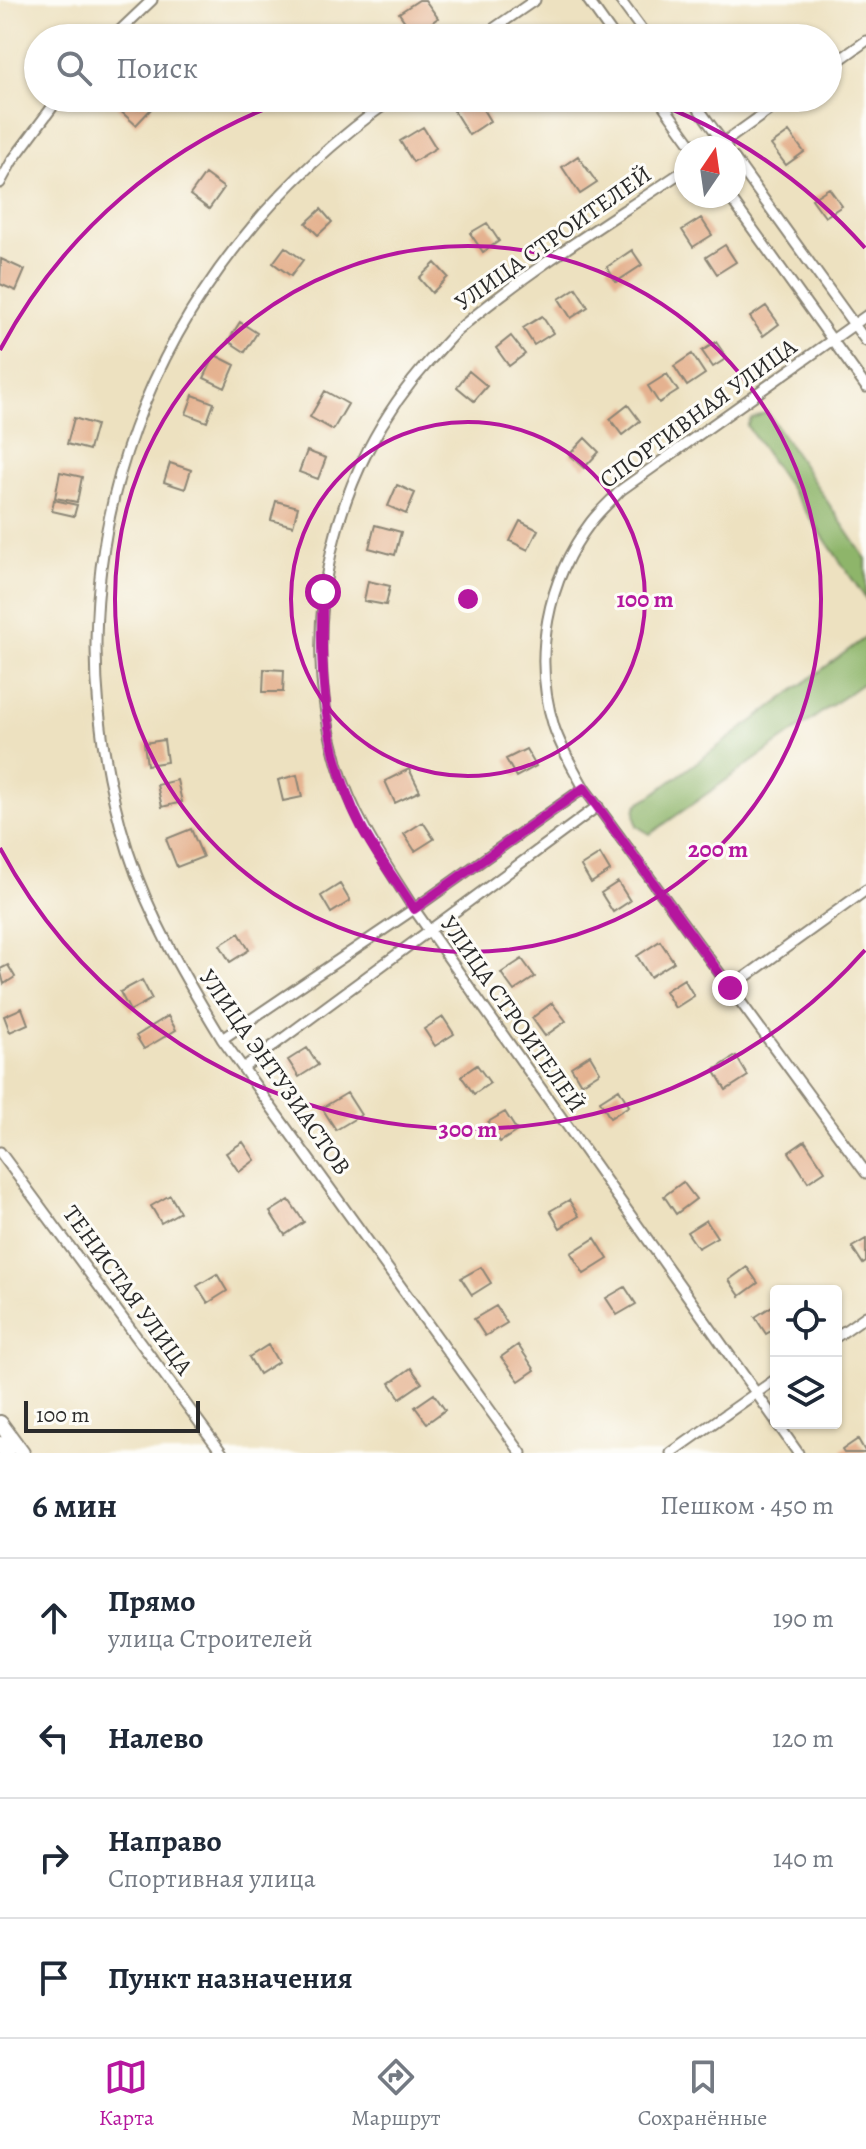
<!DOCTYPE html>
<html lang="ru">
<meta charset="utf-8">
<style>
body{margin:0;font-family:Alegreya,serif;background:#f2f2f3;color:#1f2937}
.controls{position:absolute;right:24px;bottom:24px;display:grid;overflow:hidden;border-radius:8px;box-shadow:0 2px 6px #0004}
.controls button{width:72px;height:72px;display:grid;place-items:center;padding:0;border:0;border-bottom:2px solid #e0e1e3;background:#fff;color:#1f2937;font:40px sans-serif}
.compass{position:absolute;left:674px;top:136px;width:72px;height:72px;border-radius:50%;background:#fff;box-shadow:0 2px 6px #0004;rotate:13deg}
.scale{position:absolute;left:24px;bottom:20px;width:176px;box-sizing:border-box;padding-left:8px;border:4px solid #2b2b2b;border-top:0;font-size:22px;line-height:28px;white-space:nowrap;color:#2b2b2b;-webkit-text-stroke:6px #fdfcf7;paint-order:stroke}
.stop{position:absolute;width:24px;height:24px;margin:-18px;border:6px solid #b5179e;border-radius:50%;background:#fff}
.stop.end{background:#b5179e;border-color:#fff;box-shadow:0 2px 8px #0008}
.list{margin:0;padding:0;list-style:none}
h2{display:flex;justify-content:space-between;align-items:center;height:104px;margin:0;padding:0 32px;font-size:34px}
h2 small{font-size:26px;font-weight:400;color:#747a83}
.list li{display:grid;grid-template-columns:52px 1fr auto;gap:24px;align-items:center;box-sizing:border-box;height:120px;padding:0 32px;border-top:2px solid #e0e1e3}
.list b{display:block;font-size:30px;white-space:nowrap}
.list p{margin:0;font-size:26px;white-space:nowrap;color:#747a83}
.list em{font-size:26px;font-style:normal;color:#747a83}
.icon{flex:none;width:44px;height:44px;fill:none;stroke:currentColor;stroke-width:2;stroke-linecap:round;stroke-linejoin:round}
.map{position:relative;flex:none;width:866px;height:1453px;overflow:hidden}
.search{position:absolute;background:#fff;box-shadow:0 2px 6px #0004;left:24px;right:24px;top:24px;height:88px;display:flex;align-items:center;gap:20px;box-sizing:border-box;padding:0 28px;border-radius:44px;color:#747a83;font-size:30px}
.sheet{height:584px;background:#fff}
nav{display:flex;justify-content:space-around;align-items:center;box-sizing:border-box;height:112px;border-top:2px solid #e0e1e3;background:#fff;font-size:22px;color:#747a83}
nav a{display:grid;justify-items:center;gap:4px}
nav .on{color:#b5179e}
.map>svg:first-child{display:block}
</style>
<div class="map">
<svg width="866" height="1453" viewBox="0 0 866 1453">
<rect width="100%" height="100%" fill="#fdfcf7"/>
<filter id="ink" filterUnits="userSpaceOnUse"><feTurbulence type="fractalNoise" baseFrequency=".0125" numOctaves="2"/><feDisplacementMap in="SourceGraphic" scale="16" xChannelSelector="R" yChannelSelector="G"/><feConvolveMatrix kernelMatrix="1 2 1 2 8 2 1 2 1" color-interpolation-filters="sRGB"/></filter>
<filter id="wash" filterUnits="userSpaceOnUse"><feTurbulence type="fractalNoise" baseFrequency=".006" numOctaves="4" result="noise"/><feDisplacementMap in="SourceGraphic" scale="32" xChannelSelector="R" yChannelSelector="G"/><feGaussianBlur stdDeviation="1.8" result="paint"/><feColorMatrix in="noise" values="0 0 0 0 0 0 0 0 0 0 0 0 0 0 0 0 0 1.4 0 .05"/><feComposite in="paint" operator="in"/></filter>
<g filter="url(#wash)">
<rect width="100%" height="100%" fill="#ede1c0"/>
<path fill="#8eb56a" stroke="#5c704a" stroke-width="2" d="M 767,412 L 866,559 L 866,599 L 747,426 L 751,419 Z
M 866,637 L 866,681 L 650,834 L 637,826 C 633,808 634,804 651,796 Z"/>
<g id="blocks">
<path fill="#e5b290" d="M 419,0 L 425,0 L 438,18 L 414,35 L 399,13 Z
M 126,98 L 140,98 L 152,108 L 136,125 L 117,108 Z
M 476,98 L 490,121 L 469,135 L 454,111 Z
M 423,127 L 436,148 L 413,162 L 400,141 Z
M 789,132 L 804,152 L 786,165 L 771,145 Z
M 578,156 L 597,183 L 580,194 L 562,167 Z
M 205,174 L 224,188 L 209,209 L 190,195 Z
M 829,188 L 842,206 L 825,217 L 812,199 Z
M 321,209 L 332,222 L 318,235 L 306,223 Z
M 701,218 L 712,235 L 693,247 L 682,230 Z
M 487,223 L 499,241 L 483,252 L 470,233 Z
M 725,245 L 736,262 L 717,274 L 706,257 Z
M 285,247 L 303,260 L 291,276 L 273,263 Z
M 632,250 L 642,265 L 616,282 L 607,267 Z
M 1,259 L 25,270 L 16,291 L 0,284 Z
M 435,263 L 448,277 L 432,293 L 419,278 Z
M 576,288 L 588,307 L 571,318 L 559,299 Z
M 766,306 L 779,324 L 763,336 L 750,317 Z
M 542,316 L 553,333 L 534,345 L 523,328 Z
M 240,322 L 257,333 L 245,352 L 228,341 Z
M 511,336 L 525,354 L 509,366 L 496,348 Z
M 716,342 L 727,358 L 713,367 L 702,351 Z
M 692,354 L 705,374 L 687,386 L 674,366 Z
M 215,355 L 235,365 L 225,388 L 204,378 Z
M 469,371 L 487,386 L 474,401 L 457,387 Z
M 667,374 L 678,391 L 659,403 L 648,386 Z
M 325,391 L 348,404 L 333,430 L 310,417 Z
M 193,395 L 214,403 L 207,422 L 186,414 Z
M 628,405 L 640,421 L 622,435 L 610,419 Z
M 74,418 L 96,425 L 89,450 L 67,444 Z
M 585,438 L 599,452 L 584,468 L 569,455 Z
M 307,451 L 326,458 L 318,479 L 299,472 Z
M 170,463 L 191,470 L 185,489 L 164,482 Z
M 60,472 L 82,477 L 77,502 L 55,498 Z
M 397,485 L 415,493 L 406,514 L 388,506 Z
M 54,500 L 77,505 L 74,516 L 52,511 Z
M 276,501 L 298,507 L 293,526 L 271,520 Z
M 520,521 L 538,530 L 528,550 L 510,541 Z
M 375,525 L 401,532 L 395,555 L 369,548 Z
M 368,581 L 390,586 L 386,605 L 364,601 Z
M 264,669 L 284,670 L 283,692 L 263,692 Z
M 164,740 L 167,762 L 147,765 L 144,743 Z
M 526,749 L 536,766 L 516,777 L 506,759 Z
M 409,769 L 420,791 L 395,803 L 385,781 Z
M 297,775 L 302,797 L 283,801 L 278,780 Z
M 177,780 L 182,802 L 162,807 L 157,785 Z
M 423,822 L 434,839 L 415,851 L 404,834 Z
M 191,829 L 203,857 L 177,867 L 166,839 Z
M 600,854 L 610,871 L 591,883 L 581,866 Z
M 618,882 L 630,901 L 613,912 L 601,893 Z
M 340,884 L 350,901 L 331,913 L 321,896 Z
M 239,933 L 249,950 L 230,962 L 220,945 Z
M 660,941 L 674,962 L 650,977 L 637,956 Z
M 522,959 L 535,977 L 514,991 L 501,973 Z
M 8,965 L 15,977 L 4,984 L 0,969 Z
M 684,979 L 694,996 L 675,1008 L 665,991 Z
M 142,980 L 152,999 L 130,1011 L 120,992 Z
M 552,1003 L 566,1021 L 545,1036 L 532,1018 Z
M 22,1008 L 28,1024 L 10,1032 L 4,1016 Z
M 168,1016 L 176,1030 L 144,1049 L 136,1036 Z
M 443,1017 L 454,1034 L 435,1046 L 424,1029 Z
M 307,1048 L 318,1065 L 299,1077 L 288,1060 Z
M 590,1055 L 600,1072 L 581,1084 L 571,1067 Z
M 736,1056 L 748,1076 L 726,1090 L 714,1070 Z
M 477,1065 L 490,1083 L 474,1094 L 461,1076 Z
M 619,1089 L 629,1106 L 610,1118 L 600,1101 Z
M 347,1093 L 361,1115 L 336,1130 L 322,1108 Z
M 505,1112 L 517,1131 L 500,1142 L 488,1122 Z
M 805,1141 L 825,1171 L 808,1182 L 789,1152 Z
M 243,1142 L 255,1160 L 239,1172 L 226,1153 Z
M 683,1182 L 696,1199 L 676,1214 L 664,1196 Z
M 170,1195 L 180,1212 L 161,1223 L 151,1206 Z
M 289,1200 L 304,1222 L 285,1235 L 270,1212 Z
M 569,1200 L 579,1216 L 560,1228 L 550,1211 Z
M 706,1220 L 717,1237 L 698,1248 L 687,1232 Z
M 595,1238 L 608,1259 L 584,1274 L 571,1253 Z
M 866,1239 L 866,1262 L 863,1264 L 852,1247 Z
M 481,1267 L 491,1283 L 472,1295 L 461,1278 Z
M 747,1267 L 758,1283 L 740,1296 L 729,1280 Z
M 217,1274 L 227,1291 L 208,1303 L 197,1286 Z
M 625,1287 L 636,1304 L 617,1315 L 606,1298 Z
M 774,1305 L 776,1328 L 766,1334 L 755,1317 Z
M 496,1306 L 507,1323 L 485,1336 L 474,1319 Z
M 268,1345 L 278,1362 L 259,1374 L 249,1357 Z
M 518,1345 L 535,1370 L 519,1381 L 501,1357 Z
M 411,1368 L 422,1383 L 400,1398 L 390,1383 Z
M 434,1394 L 445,1410 L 427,1423 L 415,1407 Z
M 858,1439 L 866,1453 L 844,1453 L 842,1450 Z"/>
</g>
</g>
<g filter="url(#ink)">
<use href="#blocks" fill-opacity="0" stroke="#8c8676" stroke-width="2"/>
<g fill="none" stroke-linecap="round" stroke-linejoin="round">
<defs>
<path id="minor" d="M 588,0 L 615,38
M 620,0 L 648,38
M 112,38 L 152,0
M 480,38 L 535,0
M 828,68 L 866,41
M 394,98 C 148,269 36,561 128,851 C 150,919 185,978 222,1039 L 521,1453
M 658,98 L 694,148
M 691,98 L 727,148
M 716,148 L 786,98
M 734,158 L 866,341
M 686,169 C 610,221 529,269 459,329 C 449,338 440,350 430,360 C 332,468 296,625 338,766 C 354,819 385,863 414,909 L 776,1421
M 0,183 L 12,161 L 59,98
M 729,196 L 866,387
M 866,316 L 621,490 C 611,501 600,510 591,522 C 547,580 532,657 554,727 C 561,748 573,768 584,788 L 866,1173
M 730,988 L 866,890
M 222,1039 L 414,909 L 584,788
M 243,1068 L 598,806
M 0,1152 L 222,1453
M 836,1337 L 866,1316
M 777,1423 L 798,1453
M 671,1453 L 776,1379"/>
<path id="primary" d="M 0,1423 L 22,1453
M 0,1444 L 6,1453"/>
</defs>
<use href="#minor" stroke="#8c8676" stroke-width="13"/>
<use href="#primary" stroke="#8c8676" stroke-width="18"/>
<use href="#minor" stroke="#fff" stroke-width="9"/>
<use href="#primary" stroke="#fff" stroke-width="14"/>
</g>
</g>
<g fill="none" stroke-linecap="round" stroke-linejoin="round" filter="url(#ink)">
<path stroke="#b5179e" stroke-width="10" d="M 323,592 C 319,671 324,754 361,826 C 376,855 397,882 414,909 L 584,788 L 730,988"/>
</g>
<g fill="none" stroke="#b5179e" stroke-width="4">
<circle cx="468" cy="599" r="177"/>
<circle cx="468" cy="599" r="353"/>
<path d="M865 950A530 530 0 0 1 0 848M0 350A530 530 0 0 1 291 99M645 99A530 530 0 0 1 865 248"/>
</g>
<g text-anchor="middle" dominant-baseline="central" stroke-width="6" stroke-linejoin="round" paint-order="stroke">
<g font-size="24" fill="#2b2b2b" stroke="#fdfcf7">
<text transform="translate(553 238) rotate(-35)">УЛИЦА СТРОИТЕЛЕЙ</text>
<text transform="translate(698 413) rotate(-36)">СПОРТИВНАЯ УЛИЦА</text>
<text transform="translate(513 1014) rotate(55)">УЛИЦА СТРОИТЕЛЕЙ</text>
<text transform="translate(275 1072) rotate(55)">УЛИЦА ЭНТУЗИАСТОВ</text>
<text transform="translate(128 1290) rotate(54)">ТЕНИСТАЯ УЛИЦА</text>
</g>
</g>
<circle cx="468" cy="599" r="12" fill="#b5179e" stroke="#fdfcf7" stroke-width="4"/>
<g font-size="24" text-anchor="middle" font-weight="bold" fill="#b5179e" stroke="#fdfcf7" stroke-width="6" stroke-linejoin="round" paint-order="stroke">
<text x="645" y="607">100 m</text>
<text x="718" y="857">200 m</text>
<text x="468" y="1137">300 m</text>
</g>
</svg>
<div class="controls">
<button><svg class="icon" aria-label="locate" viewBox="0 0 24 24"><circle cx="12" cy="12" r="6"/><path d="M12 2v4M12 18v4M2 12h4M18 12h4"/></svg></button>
<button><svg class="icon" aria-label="layers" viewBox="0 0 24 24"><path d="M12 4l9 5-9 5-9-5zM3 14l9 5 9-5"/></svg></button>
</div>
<svg class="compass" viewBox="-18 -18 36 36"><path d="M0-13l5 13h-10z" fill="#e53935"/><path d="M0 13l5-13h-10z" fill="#747a83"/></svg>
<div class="scale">100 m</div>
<div class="stop" style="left:323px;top:592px"></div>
<div class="stop end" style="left:730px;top:988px"></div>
<div class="search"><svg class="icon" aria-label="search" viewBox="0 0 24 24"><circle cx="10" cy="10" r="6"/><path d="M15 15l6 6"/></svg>Поиск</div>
</div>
<section class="sheet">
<h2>6 мин<small>Пешком · 450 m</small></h2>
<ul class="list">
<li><svg class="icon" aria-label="ahead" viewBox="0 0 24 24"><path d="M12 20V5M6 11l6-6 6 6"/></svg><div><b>Прямо</b><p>улица Строителей</p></div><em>190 m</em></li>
<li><svg class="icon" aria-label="left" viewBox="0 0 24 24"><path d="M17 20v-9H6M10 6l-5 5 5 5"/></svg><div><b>Налево</b></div><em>120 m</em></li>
<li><svg class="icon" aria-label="right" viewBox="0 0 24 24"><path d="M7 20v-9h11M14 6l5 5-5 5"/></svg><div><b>Направо</b><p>Спортивная улица</p></div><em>140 m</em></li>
<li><svg class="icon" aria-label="arrive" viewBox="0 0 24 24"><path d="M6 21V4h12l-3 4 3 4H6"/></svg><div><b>Пункт назначения</b></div></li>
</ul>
</section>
<nav>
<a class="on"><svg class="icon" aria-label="map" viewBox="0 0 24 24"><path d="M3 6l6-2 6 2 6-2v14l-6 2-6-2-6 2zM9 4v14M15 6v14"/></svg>Карта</a>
<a><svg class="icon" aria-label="directions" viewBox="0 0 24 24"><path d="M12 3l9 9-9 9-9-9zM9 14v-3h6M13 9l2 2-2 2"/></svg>Маршрут</a>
<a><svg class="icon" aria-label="saved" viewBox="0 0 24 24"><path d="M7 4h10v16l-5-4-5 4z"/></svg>Сохранённые</a>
</nav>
